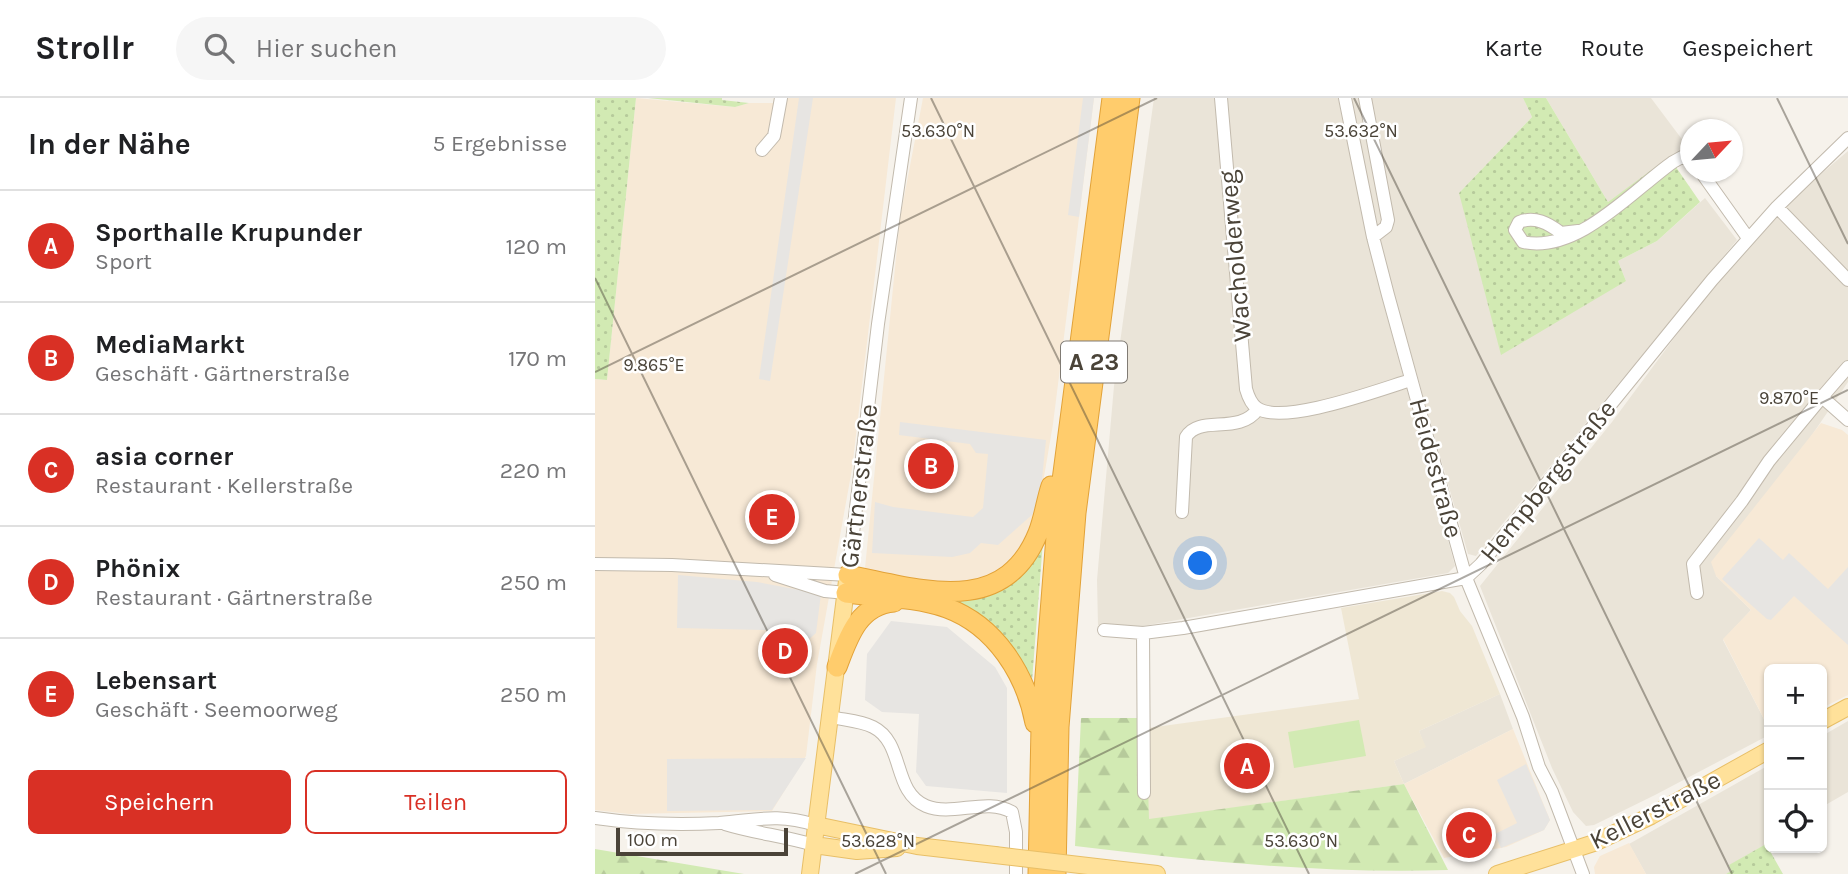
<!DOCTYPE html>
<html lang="de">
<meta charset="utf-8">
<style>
body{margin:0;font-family:Karla,sans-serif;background:#f6f6f6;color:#202124}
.controls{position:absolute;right:21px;bottom:21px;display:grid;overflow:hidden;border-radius:10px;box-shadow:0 2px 5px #0004}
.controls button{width:63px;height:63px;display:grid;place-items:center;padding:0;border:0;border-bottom:2px solid #e0e0e0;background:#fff;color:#202124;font:35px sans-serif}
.compass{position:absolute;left:1085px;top:21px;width:63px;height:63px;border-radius:50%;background:#fff;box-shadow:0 2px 5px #0004;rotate:64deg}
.scale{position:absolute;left:21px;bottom:18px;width:172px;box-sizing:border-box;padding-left:7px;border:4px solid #4a4338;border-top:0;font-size:19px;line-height:24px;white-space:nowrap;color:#4a4338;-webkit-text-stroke:5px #fff;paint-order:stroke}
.you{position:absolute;left:606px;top:466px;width:24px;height:24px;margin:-18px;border:5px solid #fff;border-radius:50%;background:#1a73e8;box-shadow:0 0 0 10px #1a73e833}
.badge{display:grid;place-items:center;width:46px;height:46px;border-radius:50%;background:#d93025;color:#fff;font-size:23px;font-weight:700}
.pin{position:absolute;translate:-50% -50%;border:4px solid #fff;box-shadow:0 2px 7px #0006}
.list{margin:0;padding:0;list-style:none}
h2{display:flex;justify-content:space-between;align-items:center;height:91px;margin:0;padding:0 28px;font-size:30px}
h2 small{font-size:23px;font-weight:400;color:#757577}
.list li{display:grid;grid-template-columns:46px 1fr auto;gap:21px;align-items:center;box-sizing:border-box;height:112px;padding:0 28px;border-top:2px solid #e0e0e0}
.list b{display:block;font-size:26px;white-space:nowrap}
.list p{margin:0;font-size:23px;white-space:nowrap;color:#757577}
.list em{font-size:23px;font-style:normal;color:#757577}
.actions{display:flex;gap:14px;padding:21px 28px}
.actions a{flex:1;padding:16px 0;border:2px solid #d93025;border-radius:10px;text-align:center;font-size:24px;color:#d93025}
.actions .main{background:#d93025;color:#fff}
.icon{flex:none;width:38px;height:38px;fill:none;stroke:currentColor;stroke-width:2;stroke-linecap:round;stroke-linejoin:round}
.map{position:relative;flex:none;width:1253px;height:776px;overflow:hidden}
header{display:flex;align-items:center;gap:42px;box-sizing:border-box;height:98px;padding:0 35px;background:#fff;border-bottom:2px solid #e0e0e0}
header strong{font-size:33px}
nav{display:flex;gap:38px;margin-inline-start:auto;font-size:24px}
.search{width:490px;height:63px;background:#f6f6f6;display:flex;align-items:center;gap:18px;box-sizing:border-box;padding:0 24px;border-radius:38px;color:#757577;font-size:26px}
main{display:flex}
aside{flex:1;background:#fff}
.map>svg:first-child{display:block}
</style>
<header>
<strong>Strollr</strong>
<div class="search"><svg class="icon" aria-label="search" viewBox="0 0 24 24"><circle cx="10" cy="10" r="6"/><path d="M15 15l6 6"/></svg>Hier suchen</div>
<nav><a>Karte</a><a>Route</a><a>Gespeichert</a></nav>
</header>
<main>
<aside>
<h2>In der Nähe<small>5 Ergebnisse</small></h2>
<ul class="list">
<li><span class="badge">A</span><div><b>Sporthalle Krupunder</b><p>Sport</p></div><em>120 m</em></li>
<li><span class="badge">B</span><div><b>MediaMarkt</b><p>Geschäft · Gärtnerstraße</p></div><em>170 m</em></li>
<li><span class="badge">C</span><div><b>asia corner</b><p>Restaurant · Kellerstraße</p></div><em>220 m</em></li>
<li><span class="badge">D</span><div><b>Phönix</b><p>Restaurant · Gärtnerstraße</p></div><em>250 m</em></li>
<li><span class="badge">E</span><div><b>Lebensart</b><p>Geschäft · Seemoorweg</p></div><em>250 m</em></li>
</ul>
<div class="actions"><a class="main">Speichern</a><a>Teilen</a></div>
</aside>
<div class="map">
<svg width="1253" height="776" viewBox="0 0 1253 776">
<defs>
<pattern id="green-dots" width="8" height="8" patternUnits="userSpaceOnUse" patternTransform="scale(1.75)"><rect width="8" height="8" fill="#d2eab3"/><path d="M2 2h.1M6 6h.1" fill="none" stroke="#b6ca9b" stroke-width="1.8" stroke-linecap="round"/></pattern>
<pattern id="forest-firs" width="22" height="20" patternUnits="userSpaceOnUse" patternTransform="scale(1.75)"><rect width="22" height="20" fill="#d2eab3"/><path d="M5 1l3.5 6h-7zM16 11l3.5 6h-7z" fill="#b6ca9b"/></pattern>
</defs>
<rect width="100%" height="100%" fill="#f6f2eb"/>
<path fill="#eae4d8" d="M 559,0 L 743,0 L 787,200 L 860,468 L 853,475 L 542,529 L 503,527 L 502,482 L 519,288 Z
M 756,0 L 928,0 L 937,19 L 864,95 L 1031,183 L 1023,163 L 1062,143 L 1110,100 L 1142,142 L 881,458 L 873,456 L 782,136 Z
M 951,0 L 1056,0 L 1092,48 L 1013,104 Z
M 1253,53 L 1253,284 L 1121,478 L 1156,512 L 1128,542 L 1174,631 L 1174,637 L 1060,697 L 999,727 L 991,728 L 978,714 L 957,670 L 885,488 L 1017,324 L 1125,178 L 1193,104 Z
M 905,596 L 918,631 L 809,686 L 799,663 L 830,649 L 824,633 Z
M 1253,623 L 1253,694 L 1227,709 L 1227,638 Z
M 1174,667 L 1174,742 L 1171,746 L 1134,768 L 1137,773 L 1131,776 L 1051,776 L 1034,746 Z"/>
<path fill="#f7e9d6" d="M 41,0 L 140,9 L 154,5 L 178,5 L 179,0 L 301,0 L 257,371 L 222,566 L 211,658 L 177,713 L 34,716 L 0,712 L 0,281 L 12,282 Z
M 328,0 L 499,0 L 458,326 L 444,408 L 424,453 L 412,468 L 393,479 L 342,487 L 278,475 L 270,470 L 305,120 Z
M 1226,325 L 1247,332 L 1253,337 L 1253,597 L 1227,610 L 1227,571 L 1174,571 L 1174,631 L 1128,541 L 1156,512 L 1121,478 L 1116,464 Z
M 918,631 L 955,722 L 949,732 L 911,749 L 849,760 L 809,686 Z
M 1034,745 L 1051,776 L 1000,776 L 999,769 L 1005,758 Z"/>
<path fill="#efe7d4" d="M 847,493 L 855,495 L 859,499 L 865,513 L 877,528 L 905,596 L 824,633 L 831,649 L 799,663 L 809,686 L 553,722 L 553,630 L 764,601 L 746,510 Z"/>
<path fill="url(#green-dots)" d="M 0,0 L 41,0 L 12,282 L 0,281 Z
M 53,0 L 127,0 L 127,2 L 154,5 L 140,9 Z
M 928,0 L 951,0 L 1013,104 L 1074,59 L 1105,104 L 1062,143 L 1023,163 L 1031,183 L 906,257 L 864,95 L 937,19 Z
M 448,443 L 437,583 L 436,584 L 341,501 L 373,499 Z
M 1171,746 L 1188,776 L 1131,776 L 1136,773 L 1134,767 Z"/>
<path fill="url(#forest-firs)" d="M 486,620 L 551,620 L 554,721 L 809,686 L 853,772 C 729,776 604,763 480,748 Z
M 0,751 L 149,776 L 0,776 Z"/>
<path fill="#d2eab3" d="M 764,622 L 771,658 L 699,670 L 693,634 Z"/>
<path fill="#e7e5e2" d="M 204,0 L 218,0 L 175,283 L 164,281 Z
M 488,0 L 499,0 L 484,119 L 473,117 Z
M 305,324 L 451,342 L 447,381 L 439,415 L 403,447 L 386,445 L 375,455 L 357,459 L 277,455 L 280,404 L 298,409 L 378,419 L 388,410 L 393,356 L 381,355 L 375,346 L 304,337 Z
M 1164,440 L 1188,462 L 1194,455 L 1233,491 L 1253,469 L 1253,547 L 1199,498 L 1176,522 L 1172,521 L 1127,481 Z
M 83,477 L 162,484 L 226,496 L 221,535 L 211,544 L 195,544 L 194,539 L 172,539 L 172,532 L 82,530 Z
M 296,523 L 352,529 L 400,569 L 412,590 L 412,695 L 331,688 L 321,674 L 324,616 L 287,614 L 270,602 L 272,556 Z
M 211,660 L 177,712 L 72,713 L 72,661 Z
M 931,666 L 955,722 L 949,732 L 906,750 L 900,736 L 922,725 L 902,682 Z"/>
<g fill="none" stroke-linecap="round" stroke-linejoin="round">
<defs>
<path id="minor" d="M 626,0 L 651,291 C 653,298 656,306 662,310 C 688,328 786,291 816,282
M 750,0 L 778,139 L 793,197 L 871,480 L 928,619 L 944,669 L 957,694 L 988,776
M 770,0 L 793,122 L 791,129 L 778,139
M 167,52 L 179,38 L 186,0
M 1106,74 L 1153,140
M 1182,109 L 1253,182
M 983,133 L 966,135 C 953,125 940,118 924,124 L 920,132 L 928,144 C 982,156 1037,93 1078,64 L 1087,59 L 1096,61
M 1253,269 L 1227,299 L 1253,322
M 587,414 L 591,339 C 604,316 644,338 663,311
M 0,466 L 77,467 L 253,477 L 283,226 L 316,0
M 180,477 L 230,493 L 251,495
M 1102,495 L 1098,466 L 1147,403 L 1174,363 L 1227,299
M 509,532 L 548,535 L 588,530 L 871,480 L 886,466 L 1117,182 L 1182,109 L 1253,40
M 548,535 L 549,695
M 236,619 C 249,622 266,623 278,629 C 310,645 297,694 331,708 C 358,719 391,699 417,714 L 421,734 L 421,776
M 0,720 C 41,726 83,727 124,725 C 164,722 180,715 221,727
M 130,726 C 159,735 189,738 219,747"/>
<path id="major" d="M 1227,623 L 1253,609
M 221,727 L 322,748 L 400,757
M 219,747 L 262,753 L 302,750
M 510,770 L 562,776
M 215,776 L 252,483
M 902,776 L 999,745 L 1056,718 L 1174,652"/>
<path id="highway" d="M 253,477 C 322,490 408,522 443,435 C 449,420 451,403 456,388
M 251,495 C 284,499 321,499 352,510 C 401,528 431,577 440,625
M 242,569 C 253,540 263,507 299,504
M 443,776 L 446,629 L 463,413 L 517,0
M 461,776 L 464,629 L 481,415 L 535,0"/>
</defs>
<use href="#minor" stroke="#c2baad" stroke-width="14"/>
<use href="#major" stroke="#e8bf67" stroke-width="18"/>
<use href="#highway" stroke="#e2a238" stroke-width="21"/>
<use href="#minor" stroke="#fff" stroke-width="12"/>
<use href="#major" stroke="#ffe19a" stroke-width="16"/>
<use href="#highway" stroke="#ffcc6c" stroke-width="19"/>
<defs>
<path id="major-bridge" d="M 400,757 L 510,770"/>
</defs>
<use href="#major-bridge" stroke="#e8bf67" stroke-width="18" stroke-linecap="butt"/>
<use href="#major-bridge" stroke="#ffe19a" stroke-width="16"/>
</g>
<path fill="none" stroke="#4a4338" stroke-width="2" stroke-opacity="0.45" d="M 336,0 L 714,776M 759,0 L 1137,776M 1182,0 L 1253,146M 0,180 L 291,776M 0,274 L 562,0M 260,776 L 1253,292"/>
<g text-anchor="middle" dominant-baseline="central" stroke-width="5" stroke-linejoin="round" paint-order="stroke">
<rect fill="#fff" stroke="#807b74" stroke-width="2" x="466" y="243.5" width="66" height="41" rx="5"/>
<g font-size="24" font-weight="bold" fill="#4a4338">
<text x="499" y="264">A 23</text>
</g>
<g font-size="26" fill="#4a4338" stroke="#fff">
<text transform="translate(640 158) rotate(-95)">Wacholderweg</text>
<text transform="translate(841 370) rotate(75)">Heidestraße</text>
<text transform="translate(953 383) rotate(-51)">Hempbergstraße</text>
<text transform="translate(264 388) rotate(-83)">Gärtnerstraße</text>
<text transform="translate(1060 712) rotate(-27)">Kellerstraße</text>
</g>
</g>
<g font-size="18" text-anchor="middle" fill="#4a4338" stroke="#fff" stroke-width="5" stroke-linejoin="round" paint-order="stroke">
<text x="343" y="39">53.630°N</text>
<text x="766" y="39">53.632°N</text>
<text x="59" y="273">9.865°E</text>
<text x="1194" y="306">9.870°E</text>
<text x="283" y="749">53.628°N</text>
<text x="706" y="749">53.630°N</text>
</g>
</svg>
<div class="controls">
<button>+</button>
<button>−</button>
<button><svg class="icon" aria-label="locate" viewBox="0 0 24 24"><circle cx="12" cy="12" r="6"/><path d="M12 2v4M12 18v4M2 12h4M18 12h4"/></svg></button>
</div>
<svg class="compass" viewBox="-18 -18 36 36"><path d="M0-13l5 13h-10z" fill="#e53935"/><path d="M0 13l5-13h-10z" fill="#757577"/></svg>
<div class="scale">100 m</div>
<div class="you"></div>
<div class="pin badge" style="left:652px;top:668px">A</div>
<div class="pin badge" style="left:336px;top:368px">B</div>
<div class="pin badge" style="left:874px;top:737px">C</div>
<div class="pin badge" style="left:190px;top:553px">D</div>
<div class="pin badge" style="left:177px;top:419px">E</div>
</div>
</main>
